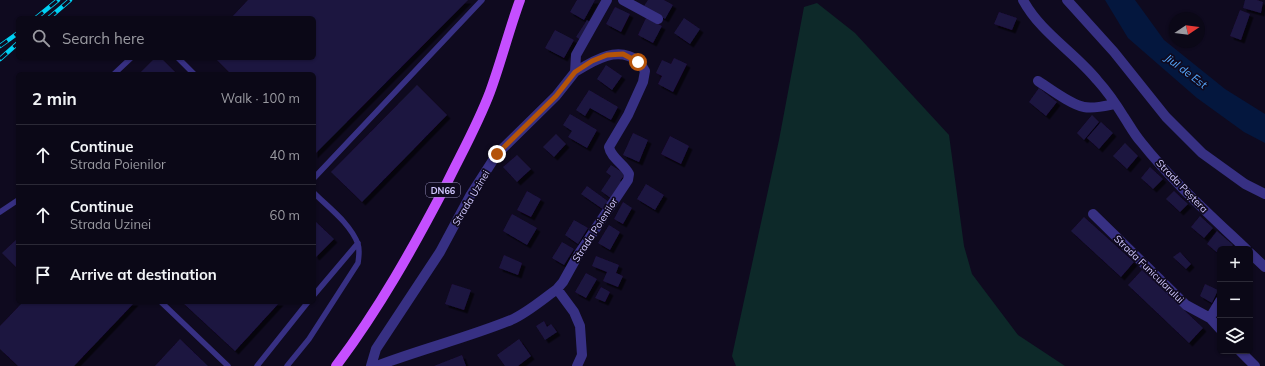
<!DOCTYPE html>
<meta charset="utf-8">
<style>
body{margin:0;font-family:Mulish,sans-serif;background:#141120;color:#f1f3f6}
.controls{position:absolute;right:12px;bottom:12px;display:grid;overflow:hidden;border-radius:6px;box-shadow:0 1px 3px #0004}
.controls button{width:36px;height:36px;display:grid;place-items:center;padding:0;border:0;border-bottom:1px solid #2b2936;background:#0b0817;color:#f1f3f6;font:20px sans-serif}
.compass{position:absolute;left:1169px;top:12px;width:36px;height:36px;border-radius:50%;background:#0b0817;box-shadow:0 1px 3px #0004;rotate:77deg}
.stop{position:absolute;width:12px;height:12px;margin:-9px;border:3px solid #b45309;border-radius:50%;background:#fff}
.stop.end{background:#b45309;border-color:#fff;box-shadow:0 1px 4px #0008}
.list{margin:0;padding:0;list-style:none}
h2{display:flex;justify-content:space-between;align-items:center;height:52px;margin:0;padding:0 16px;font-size:17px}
h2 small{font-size:13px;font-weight:400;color:#9a9aa1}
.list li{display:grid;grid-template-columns:26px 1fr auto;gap:12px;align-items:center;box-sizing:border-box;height:60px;padding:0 16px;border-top:1px solid #2b2936}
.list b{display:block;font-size:15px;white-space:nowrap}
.list p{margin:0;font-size:13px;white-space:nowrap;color:#9a9aa1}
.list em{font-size:13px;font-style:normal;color:#9a9aa1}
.icon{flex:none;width:22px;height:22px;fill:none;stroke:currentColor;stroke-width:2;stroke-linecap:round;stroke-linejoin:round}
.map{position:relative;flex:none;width:1265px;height:366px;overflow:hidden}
.search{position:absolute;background:#0b0817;box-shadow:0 1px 3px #0004;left:16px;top:16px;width:300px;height:44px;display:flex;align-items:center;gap:10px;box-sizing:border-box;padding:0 14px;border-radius:6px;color:#9a9aa1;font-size:15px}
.panel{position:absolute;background:#0b0817;box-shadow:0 1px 3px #0004;left:16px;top:72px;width:300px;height:232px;border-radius:6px}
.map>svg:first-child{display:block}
</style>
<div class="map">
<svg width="1265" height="366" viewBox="0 0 1265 366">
<defs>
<filter id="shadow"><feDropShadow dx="3.5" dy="3.5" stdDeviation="0" flood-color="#0009"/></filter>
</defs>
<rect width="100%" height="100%" fill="#0f0a1f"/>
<path fill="#0d2929" d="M 817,3 L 855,33 L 949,135 L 964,246 L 972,274 L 1018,335 L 1065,366 L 736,366 L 732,356 L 779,140 L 804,7 Z"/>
<path fill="#04173e" d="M 1105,0 L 1135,0 L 1164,40 L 1225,89 L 1265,114 L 1265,143 L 1244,132 L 1197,98 L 1128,38 Z"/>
<path fill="#1f1441" filter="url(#shadow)" d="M 248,0 L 468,0 L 314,155 L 314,74 L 231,74 L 215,58 L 314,58 L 314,18 L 231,18 Z
M 577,0 L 595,0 L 584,20 L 570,12 Z
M 648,0 L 664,0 L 673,5 L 665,19 L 644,6 Z
M 1245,0 L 1257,0 L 1263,2 L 1261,13 L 1243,8 Z
M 615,7 L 630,14 L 621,32 L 606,24 Z
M 1240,10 L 1250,14 L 1241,40 L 1230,36 Z
M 999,12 L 1017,18 L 1012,30 L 994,24 Z
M 646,18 L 662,26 L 653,43 L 638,35 Z
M 684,18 L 700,29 L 690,44 L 674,33 Z
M 587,20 L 593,24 L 583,41 L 576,37 Z
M 555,30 L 574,40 L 564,58 L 545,48 Z
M 155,58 L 161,58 L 177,74 L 139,74 Z
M 674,58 L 687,64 L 673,92 L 658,84 L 662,76 L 656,73 L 662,60 L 671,64 Z
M 606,65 L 622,76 L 612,90 L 597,79 Z
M 417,85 L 447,115 L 362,202 L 331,172 Z
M 1039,88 L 1057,102 L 1046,116 L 1029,102 Z
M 589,90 L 618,107 L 611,120 L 590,108 L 585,116 L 576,110 Z
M 570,114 L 597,130 L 587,148 L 568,137 L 572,131 L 563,125 Z
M 1092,115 L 1099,122 L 1084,140 L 1077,133 Z
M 1101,122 L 1113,133 L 1099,149 L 1087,138 Z
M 633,133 L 648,140 L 639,162 L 623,155 Z
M 556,134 L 566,144 L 554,157 L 543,147 Z
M 670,136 L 689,146 L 681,164 L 661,154 Z
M 1125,143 L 1138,156 L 1127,169 L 1113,156 Z
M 517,155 L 531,169 L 517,182 L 503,167 Z
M 611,165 L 625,174 L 620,181 L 623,183 L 612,199 L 601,191 L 611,176 L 606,172 Z
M 1150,167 L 1163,179 L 1153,189 L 1141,178 Z
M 646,184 L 664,195 L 655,210 L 637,199 Z
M 587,186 L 609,202 L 604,210 L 581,194 Z
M 527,191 L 541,199 L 531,217 L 517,210 Z
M 1174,191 L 1188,204 L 1180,212 L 1166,199 Z
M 623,202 L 632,208 L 623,224 L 614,219 Z
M 512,214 L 537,228 L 527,245 L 503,231 Z
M 1200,216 L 1213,228 L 1204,238 L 1191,227 Z
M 1084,217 L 1134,262 L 1121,277 L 1071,231 Z
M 314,220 L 334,239 L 316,257 L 314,255 Z
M 574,220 L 588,228 L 578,244 L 565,235 Z
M 609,225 L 620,232 L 610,250 L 598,243 Z
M 1217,231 L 1233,245 L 1230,249 L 1220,249 L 1220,255 L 1207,244 Z
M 18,238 L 18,269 L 2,253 Z
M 562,242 L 574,249 L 564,265 L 552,258 Z
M 1180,252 L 1191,264 L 1186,269 L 1173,257 Z
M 504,255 L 522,263 L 518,275 L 499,268 Z
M 596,256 L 619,265 L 616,273 L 623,276 L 618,287 L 603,281 L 607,272 L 592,266 Z
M 1142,270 L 1203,328 L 1189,343 L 1128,285 Z
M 586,273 L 597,279 L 586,298 L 575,292 Z
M 452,284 L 471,290 L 464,310 L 445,304 Z
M 1205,284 L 1218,290 L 1212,303 L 1200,296 Z
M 601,287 L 610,292 L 605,302 L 595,298 Z
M 23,302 L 135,302 L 74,366 L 18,366 L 0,349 L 0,326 Z
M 182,302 L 280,302 L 235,351 Z
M 544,321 L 547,327 L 551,324 L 557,332 L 545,340 L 536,326 Z
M 180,339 L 208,366 L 155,366 Z
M 519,339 L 531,356 L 518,366 L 505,366 L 497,355 Z
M 462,355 L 466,366 L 434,366 Z"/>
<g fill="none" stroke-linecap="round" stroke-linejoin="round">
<path stroke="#373083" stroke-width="5.5" d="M 178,58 L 194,74
M 114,74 L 131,58
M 314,178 L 482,0
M 0,212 L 18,200
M 314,295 L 358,243
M 161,302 L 228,366
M 257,366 L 308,302
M 287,366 L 309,339 L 358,263 C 359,256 360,250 358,244 C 350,223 329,208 314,193"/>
<path stroke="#373083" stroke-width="10" d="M 623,0 L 658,19
M 1023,0 C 1041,33 1073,51 1097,80 C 1107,91 1116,104 1124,117 C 1130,126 1134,134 1141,142 C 1172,181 1210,215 1246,249
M 1067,0 L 1114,52 L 1166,117 L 1202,153 L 1245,184 L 1265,194
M 1038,81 C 1049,88 1071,105 1084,107 C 1094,109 1105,106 1115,104
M 1093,214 L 1186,305 L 1210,318 L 1220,329
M 1250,253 L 1265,267
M 557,289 L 574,312 L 580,326 L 582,355 L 577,366
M 1210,318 L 1220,301
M 1240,351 L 1255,366
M 371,366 L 376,349 L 440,252 L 470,196 L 497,154 L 556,96 L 575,72 L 576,55 L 607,0
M 377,366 C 421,349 467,338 511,320 C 527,313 542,300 557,289 L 563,282 L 578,255 L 628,180 L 629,174 C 624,164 611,158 609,147 L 628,115 L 643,82 L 645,71 C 643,68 641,64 638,61 C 617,45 593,61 575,72"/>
<path stroke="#c54fff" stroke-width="10" d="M 336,366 C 379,309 413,248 446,185 C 461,154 478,124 490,92 C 501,62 509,30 520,0"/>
<defs>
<path id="rail" d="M 36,18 L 58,0
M 49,18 L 70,0
M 0,46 L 18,33
M 0,59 L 18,43"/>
</defs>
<use href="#rail" stroke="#00d0f3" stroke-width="4.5"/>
<use href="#rail" stroke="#0f0a1f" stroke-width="3" stroke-dasharray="9" stroke-linecap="butt"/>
</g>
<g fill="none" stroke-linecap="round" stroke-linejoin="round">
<path stroke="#b45309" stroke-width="5" d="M 497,154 L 556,96 L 575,72 L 592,61 L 607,55 L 623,54 L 638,62"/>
</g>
<g text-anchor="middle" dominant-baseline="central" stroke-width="3.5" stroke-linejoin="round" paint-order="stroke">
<rect fill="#0f0a1f" stroke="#978fbc" stroke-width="1" x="426" y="183" width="34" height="14" rx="3"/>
<g font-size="9" font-weight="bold" fill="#d1c8ff">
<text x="443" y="190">DN66</text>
</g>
<g font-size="10" fill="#d1c8ff" stroke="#0f0a1f">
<text transform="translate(1182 186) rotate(46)">Strada Peștera</text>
<text transform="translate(471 198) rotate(-59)">Strada Uzinei</text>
<text transform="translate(595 230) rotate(-57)">Strada Poienilor</text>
<text transform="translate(1149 269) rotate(44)">Strada Funicularului</text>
</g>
<g font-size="11" font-style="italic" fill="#56a9ff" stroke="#0f0a1f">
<text transform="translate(1186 71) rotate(37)">Jiul de Est</text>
</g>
</g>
</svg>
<div class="controls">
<button>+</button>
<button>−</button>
<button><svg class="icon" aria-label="layers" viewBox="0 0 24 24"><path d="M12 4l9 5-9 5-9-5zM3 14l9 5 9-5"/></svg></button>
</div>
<svg class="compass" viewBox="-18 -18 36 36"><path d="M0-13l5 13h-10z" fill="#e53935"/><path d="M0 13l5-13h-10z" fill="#9a9aa1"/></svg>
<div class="stop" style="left:638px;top:62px"></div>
<div class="stop end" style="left:497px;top:154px"></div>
<div class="search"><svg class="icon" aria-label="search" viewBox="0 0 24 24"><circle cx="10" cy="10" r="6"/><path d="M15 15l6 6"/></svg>Search here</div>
<section class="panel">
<h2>2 min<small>Walk · 100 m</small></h2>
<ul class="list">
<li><svg class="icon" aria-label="ahead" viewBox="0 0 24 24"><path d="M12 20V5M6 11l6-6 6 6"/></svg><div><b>Continue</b><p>Strada Poienilor</p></div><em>40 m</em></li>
<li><svg class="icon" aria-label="ahead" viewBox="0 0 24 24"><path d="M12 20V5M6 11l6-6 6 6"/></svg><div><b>Continue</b><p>Strada Uzinei</p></div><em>60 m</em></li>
<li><svg class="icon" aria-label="arrive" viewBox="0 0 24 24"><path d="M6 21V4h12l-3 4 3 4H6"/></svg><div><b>Arrive at destination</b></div></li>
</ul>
</section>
</div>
